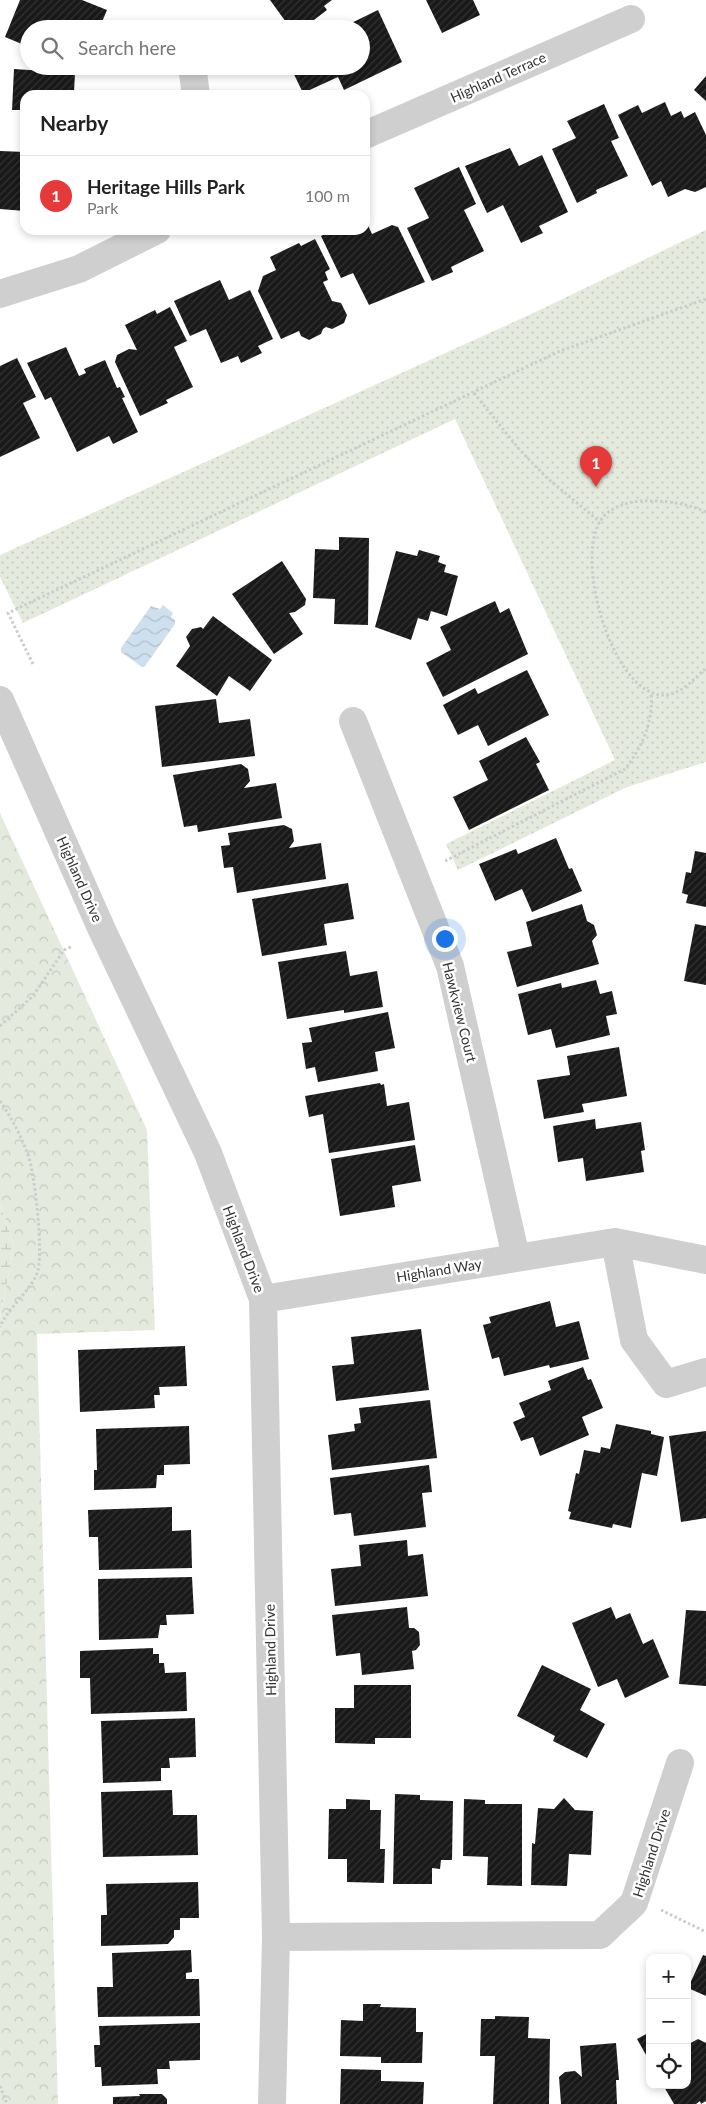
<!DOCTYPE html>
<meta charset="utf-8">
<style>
body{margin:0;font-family:Lato,sans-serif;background:#f2f2f2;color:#222}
.controls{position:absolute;right:15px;bottom:15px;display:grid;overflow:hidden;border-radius:10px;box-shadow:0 2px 8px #0003}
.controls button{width:45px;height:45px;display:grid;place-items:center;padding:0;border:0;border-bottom:1px solid #e0e0e0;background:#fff;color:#222;font:25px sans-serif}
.you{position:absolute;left:444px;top:938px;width:18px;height:18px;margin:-12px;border:4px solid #fff;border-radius:50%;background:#1a73e8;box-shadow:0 0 0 8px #1a73e833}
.badge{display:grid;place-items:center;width:32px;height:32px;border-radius:50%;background:#e5393a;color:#fff;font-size:16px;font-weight:700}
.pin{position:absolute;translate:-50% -41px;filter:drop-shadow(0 1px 2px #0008)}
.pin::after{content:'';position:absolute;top:26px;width:18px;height:15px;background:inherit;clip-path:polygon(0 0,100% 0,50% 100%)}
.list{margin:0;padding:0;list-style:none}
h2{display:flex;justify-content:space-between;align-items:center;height:65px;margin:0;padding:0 20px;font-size:21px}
h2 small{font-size:16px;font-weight:400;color:#767676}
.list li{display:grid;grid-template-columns:32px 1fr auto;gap:15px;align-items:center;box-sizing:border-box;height:80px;padding:0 20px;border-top:1px solid #e0e0e0}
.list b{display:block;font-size:19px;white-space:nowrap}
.list p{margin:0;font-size:16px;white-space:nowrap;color:#767676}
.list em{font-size:16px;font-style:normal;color:#767676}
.icon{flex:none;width:28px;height:28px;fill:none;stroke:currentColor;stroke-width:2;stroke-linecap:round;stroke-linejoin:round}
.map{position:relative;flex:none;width:706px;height:2104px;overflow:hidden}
.search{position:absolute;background:#fff;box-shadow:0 2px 8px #0003;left:20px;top:20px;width:350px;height:55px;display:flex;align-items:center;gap:12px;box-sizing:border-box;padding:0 18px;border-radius:28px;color:#767676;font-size:19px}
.panel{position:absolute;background:#fff;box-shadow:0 2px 8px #0003;left:20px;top:90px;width:350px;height:145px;border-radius:15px}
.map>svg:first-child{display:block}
</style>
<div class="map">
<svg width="706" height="2104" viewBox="0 0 706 2104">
<defs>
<pattern id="forest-crowns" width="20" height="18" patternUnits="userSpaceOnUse" patternTransform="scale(1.25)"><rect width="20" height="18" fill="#e4ebde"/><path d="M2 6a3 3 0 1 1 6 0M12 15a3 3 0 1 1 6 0" fill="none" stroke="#c4cabf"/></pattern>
<pattern id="wetland-marsh" width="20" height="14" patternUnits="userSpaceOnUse" patternTransform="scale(1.25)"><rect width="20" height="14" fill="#e4ebde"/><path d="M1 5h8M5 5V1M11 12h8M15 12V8" fill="none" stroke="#c4cabf"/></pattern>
<pattern id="park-dots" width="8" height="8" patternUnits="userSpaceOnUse" patternTransform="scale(1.25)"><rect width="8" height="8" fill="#e4ebde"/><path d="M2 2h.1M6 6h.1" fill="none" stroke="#c4cabf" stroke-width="1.8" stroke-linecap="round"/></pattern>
<pattern id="water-waves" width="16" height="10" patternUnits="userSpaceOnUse" patternTransform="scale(1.25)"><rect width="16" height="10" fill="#cedfed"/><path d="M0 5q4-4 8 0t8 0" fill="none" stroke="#b1c0cc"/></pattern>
<pattern id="building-hatch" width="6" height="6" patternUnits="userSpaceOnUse" patternTransform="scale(1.25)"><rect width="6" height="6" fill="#191919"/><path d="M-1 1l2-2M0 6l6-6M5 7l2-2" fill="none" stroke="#323232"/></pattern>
</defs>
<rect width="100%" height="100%" fill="#fff"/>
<path fill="url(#forest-crowns)" d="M 0,813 L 147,1130 L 155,1330 L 37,1334 L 58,2104 L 0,2104 L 0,1317 L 14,1246 L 0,1202 Z"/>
<path fill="url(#wetland-marsh)" d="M 0,1202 L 14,1246 L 0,1317 Z"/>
<path fill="url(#park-dots)" d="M 706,230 L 706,762 L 627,787 L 458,870 L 446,844 L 615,760 L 455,419 L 23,623 L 0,577 L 0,555 L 527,316 Z"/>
<path fill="url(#water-waves)" d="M 163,605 L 173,613 L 171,617 L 175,620 L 175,624 L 145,666 L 142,667 L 121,652 L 121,648 L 151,606 L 160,609 Z"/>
<path fill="url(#building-hatch)" d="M 20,0 L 82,0 L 107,10 L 99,29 L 29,29 L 29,47 L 5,37 Z
M 270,0 L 332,0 L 324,6 L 327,10 L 302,29 L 291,29 Z
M 426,0 L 473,0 L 480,15 L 442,33 Z
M 378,10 L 402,62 L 344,90 L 338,77 L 303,93 L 290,66 L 361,66 L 361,29 L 339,29 Z
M 14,69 L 75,73 L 74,92 L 97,95 L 25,95 L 25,119 L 20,119 L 21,110 L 12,110 Z
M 706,76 L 706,101 L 694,90 Z
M 665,102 L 671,116 L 681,111 L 684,118 L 695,112 L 706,135 L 706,187 L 695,192 L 685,189 L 668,197 L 661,181 L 652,186 L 618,115 L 638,105 L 642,113 Z
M 604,104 L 619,138 L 611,141 L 628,176 L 596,190 L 597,193 L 577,203 L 552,149 L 576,138 L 567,121 Z
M 510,148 L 519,166 L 542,155 L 568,212 L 539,226 L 543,233 L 521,243 L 503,205 L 487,213 L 465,166 Z
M 0,151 L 25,152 L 25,211 L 0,209 Z
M 459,167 L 476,204 L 464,210 L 484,251 L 451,267 L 453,272 L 432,281 L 407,228 L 429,218 L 414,188 Z
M 365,219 L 372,234 L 392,225 L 398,227 L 425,282 L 369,305 L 353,273 L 341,278 L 321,236 L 333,230 L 365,230 Z
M 315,239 L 330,269 L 325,272 L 328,280 L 323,282 L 332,301 L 341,303 L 347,315 L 344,323 L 332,329 L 326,327 L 323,329 L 321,334 L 309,340 L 301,336 L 299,331 L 281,339 L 258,291 L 263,276 L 276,270 L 270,257 L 299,243 L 301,246 Z
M 220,280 L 229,300 L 250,290 L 273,339 L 258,346 L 262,353 L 241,363 L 238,356 L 221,363 L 206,329 L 190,336 L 174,301 Z
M 170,307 L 187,341 L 174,347 L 193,387 L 166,400 L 168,403 L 140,416 L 115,362 L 117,355 L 129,349 L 137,350 L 125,325 L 155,310 L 157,314 Z
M 66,347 L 79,376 L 86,373 L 84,369 L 105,360 L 117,388 L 120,387 L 125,397 L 122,398 L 138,432 L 113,444 L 109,436 L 77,452 L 51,397 L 45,400 L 27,363 Z
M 17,358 L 36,397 L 23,403 L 40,438 L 0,457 L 0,366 Z
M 339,537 L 369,538 L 368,625 L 334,624 L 335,599 L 313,598 L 315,549 L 339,550 Z
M 419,550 L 440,556 L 438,562 L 446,565 L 444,572 L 458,576 L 447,616 L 431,611 L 428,621 L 418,618 L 411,640 L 375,627 L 396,551 L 417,556 Z
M 282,561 L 306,599 L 305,605 L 295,612 L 289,613 L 303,634 L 274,654 L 232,594 Z
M 495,601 L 500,613 L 509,608 L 528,654 L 443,697 L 426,663 L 451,650 L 440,627 Z
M 213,616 L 272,660 L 250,691 L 229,676 L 217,696 L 176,666 L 190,646 L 186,637 L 192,629 L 201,627 L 203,629 Z
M 527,670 L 549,715 L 488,746 L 478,725 L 458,735 L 443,705 L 475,688 L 478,694 Z
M 216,699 L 219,723 L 250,719 L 255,756 L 162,767 L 155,706 Z
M 526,737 L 540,762 L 536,764 L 549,790 L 469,830 L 453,797 L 488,780 L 479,761 Z
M 241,764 L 248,769 L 250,781 L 244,788 L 276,783 L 282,818 L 198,832 L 197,825 L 184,827 L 173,775 Z
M 284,825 L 292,829 L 294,841 L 289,848 L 321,843 L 326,879 L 237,893 L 233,867 L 224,868 L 221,846 L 230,845 L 228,833 Z
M 556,838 L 569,869 L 572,868 L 582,891 L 532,912 L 522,889 L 495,901 L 479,864 L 516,849 L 518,854 Z
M 695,851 L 706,853 L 706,907 L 686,903 L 688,895 L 682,893 L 686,872 L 691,873 Z
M 348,883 L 354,919 L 324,924 L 327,945 L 262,956 L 252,899 Z
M 582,904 L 587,921 L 594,925 L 597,935 L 592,941 L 599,964 L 517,987 L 507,952 L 532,946 L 526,922 Z
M 695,924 L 706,926 L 706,985 L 684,981 Z
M 346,951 L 350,976 L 377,971 L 383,1007 L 344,1013 L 344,1010 L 287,1019 L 278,962 Z
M 596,980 L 600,994 L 612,991 L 617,1014 L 606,1016 L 610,1035 L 556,1048 L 551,1029 L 528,1035 L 518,994 L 561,983 L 562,988 Z
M 388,1012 L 395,1048 L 375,1052 L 378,1071 L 318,1082 L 315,1067 L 306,1069 L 302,1043 L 312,1042 L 309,1028 Z
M 619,1047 L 627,1096 L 582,1104 L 584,1112 L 544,1119 L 537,1080 L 570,1075 L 567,1056 Z
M 380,1083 L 381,1085 L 384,1084 L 387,1106 L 409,1102 L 415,1140 L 329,1153 L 323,1114 L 309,1117 L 305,1096 Z
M 595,1119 L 596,1129 L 641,1122 L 645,1150 L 641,1151 L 644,1172 L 586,1181 L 583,1158 L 558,1162 L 553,1126 Z
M 415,1145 L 421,1181 L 392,1186 L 395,1207 L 340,1216 L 331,1159 Z
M 550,1301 L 556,1327 L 579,1321 L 589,1359 L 550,1368 L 549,1365 L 504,1376 L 499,1357 L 492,1359 L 483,1325 L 491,1323 L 489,1317 Z
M 421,1329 L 429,1390 L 336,1401 L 332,1366 L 354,1364 L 351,1337 Z
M 185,1346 L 187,1386 L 159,1387 L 160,1395 L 154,1395 L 155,1408 L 80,1412 L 78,1350 Z
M 583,1367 L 588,1380 L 591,1379 L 603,1408 L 582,1417 L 589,1435 L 540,1456 L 533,1437 L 521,1441 L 513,1422 L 525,1417 L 519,1403 L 551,1390 L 548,1381 Z
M 430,1400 L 437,1458 L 332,1470 L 328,1435 L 355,1431 L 354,1424 L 361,1423 L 359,1408 Z
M 616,1424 L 651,1431 L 651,1434 L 664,1437 L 657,1476 L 642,1473 L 631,1528 L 613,1524 L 612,1528 L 569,1519 L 571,1512 L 568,1511 L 576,1473 L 579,1474 L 584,1450 L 600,1453 L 601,1447 L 610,1449 Z
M 189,1426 L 190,1464 L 164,1465 L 164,1475 L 157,1475 L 156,1488 L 94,1490 L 94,1470 L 97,1470 L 96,1429 Z
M 706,1431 L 706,1518 L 681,1522 L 669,1436 Z
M 429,1465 L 432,1492 L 422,1493 L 426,1527 L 354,1536 L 351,1513 L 334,1515 L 330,1478 Z
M 172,1507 L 172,1531 L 191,1530 L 192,1568 L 99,1570 L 98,1537 L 89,1537 L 88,1510 Z
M 407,1540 L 408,1556 L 423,1554 L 428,1596 L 335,1606 L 331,1569 L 361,1566 L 359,1545 Z
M 192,1577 L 194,1614 L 166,1615 L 167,1625 L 160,1625 L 158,1638 L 99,1640 L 98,1579 Z
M 407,1607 L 409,1628 L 414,1628 L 419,1632 L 420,1645 L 416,1650 L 412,1651 L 414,1669 L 362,1675 L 360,1653 L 336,1656 L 332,1615 Z
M 611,1607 L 616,1619 L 630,1613 L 643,1644 L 653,1639 L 669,1677 L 625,1698 L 617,1679 L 598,1687 L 572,1623 Z
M 686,1610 L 706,1611 L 706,1686 L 679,1684 Z
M 153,1648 L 153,1654 L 159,1654 L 159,1663 L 164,1663 L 165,1673 L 186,1672 L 187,1711 L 91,1714 L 90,1678 L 80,1678 L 80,1651 Z
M 542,1665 L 591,1689 L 580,1710 L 605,1724 L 587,1758 L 553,1741 L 555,1736 L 517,1716 Z
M 354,1685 L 411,1685 L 411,1738 L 375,1738 L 375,1744 L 335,1743 L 335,1708 L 354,1708 Z
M 195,1718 L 196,1757 L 169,1758 L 170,1768 L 161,1768 L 161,1781 L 103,1783 L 101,1721 Z
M 172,1790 L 173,1815 L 197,1815 L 198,1855 L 103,1857 L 101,1792 Z
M 395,1794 L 420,1795 L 420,1800 L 453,1801 L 452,1860 L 441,1860 L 440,1869 L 432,1868 L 432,1884 L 393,1884 Z
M 564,1798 L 575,1810 L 593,1811 L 591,1855 L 569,1854 L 567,1886 L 531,1885 L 532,1843 L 535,1844 L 538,1808 L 554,1809 Z
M 346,1799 L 370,1800 L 370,1810 L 381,1810 L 380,1849 L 385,1849 L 384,1883 L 347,1882 L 347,1859 L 328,1859 L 329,1809 L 346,1809 Z
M 464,1799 L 485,1800 L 485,1804 L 522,1804 L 522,1886 L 487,1885 L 488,1857 L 463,1856 Z
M 198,1882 L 199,1918 L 180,1918 L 180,1930 L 174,1930 L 174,1937 L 168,1944 L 101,1946 L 101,1915 L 107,1915 L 106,1884 Z
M 191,1950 L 192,1972 L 186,1973 L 186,1979 L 199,1979 L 200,2016 L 98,2017 L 97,1987 L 113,1987 L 112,1953 Z
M 703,1955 L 706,1956 L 706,1996 L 688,1988 Z
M 363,2004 L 381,2004 L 380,2007 L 416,2008 L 416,2032 L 423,2032 L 422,2063 L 381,2063 L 381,2057 L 340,2056 L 341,2020 L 363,2021 Z
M 495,2016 L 529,2017 L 528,2038 L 550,2039 L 549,2104 L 493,2104 L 495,2056 L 480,2056 L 481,2019 L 495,2019 Z
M 200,2023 L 200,2060 L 169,2061 L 170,2069 L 157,2069 L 158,2084 L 102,2086 L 101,2067 L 95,2067 L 94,2045 L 100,2045 L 99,2026 Z
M 650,2032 L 650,2062 L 637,2039 Z
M 698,2039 L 706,2043 L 706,2101 L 701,2104 L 700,2101 L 696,2104 L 674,2104 L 663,2085 L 687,2085 L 687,2045 Z
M 616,2043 L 619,2080 L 616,2080 L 617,2104 L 561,2104 L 559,2077 L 565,2072 L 575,2071 L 582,2077 L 580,2046 Z
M 341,2069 L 381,2070 L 381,2081 L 424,2082 L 423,2104 L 340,2104 Z
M 139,2094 L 162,2094 L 167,2099 L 167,2104 L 113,2104 L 113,2097 L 140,2096 Z"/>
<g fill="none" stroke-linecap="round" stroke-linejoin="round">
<path stroke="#ccc" stroke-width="3" stroke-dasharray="2.5 2.5" stroke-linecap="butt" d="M 474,393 L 519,449 L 546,477 L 600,522
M 706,512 C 688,504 670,501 651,501 C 634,500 617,504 605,515 C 570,549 611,693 662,695 C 680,696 694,679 706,668
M 33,664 L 8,613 L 560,351 L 706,299
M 445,861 L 625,769 C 642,748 654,720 651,693
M 0,1026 L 33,996 L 64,950 L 73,946
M 0,1101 C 11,1117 20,1134 27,1152 C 35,1171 43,1250 38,1270 C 34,1288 8,1307 0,1327
M 661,1910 L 706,1932
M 0,2086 L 7,2104"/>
<path stroke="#cfcfcf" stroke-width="28" d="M 192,66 L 196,95
M 365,135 L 631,19
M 0,294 L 79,269 L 157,230
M 0,700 L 102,930 L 208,1153 L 263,1299 L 276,1937 L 272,2104
M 353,721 L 450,966 L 516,1257
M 615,1242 L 634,1340 L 666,1384 L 706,1372
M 263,1299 L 615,1242 L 706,1260
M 276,1937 L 600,1935 L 634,1903 L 680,1763"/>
</g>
<g text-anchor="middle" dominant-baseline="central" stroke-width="5" stroke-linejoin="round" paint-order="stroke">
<g font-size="14" fill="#323232" stroke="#fff">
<text transform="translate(498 77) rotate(-24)">Highland Terrace</text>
<text transform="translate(80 879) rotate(66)">Highland Drive</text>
<text transform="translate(460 1012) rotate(76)">Hawkview Court</text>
<text transform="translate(244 1249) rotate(69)">Highland Drive</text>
<text transform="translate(439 1270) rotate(-9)">Highland Way</text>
<text transform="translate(270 1650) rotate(-91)">Highland Drive</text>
<text transform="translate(651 1853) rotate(-72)">Highland Drive</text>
</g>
</g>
</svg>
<div class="controls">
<button>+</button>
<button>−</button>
<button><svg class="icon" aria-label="locate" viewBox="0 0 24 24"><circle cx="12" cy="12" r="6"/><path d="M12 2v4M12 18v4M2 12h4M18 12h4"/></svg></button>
</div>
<div class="you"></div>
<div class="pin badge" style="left:596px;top:487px">1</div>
<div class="search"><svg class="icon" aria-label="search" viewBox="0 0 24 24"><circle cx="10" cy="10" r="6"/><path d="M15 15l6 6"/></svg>Search here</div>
<section class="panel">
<h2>Nearby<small></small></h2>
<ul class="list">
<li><span class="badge">1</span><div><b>Heritage Hills Park</b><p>Park</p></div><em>100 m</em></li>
</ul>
</section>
</div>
